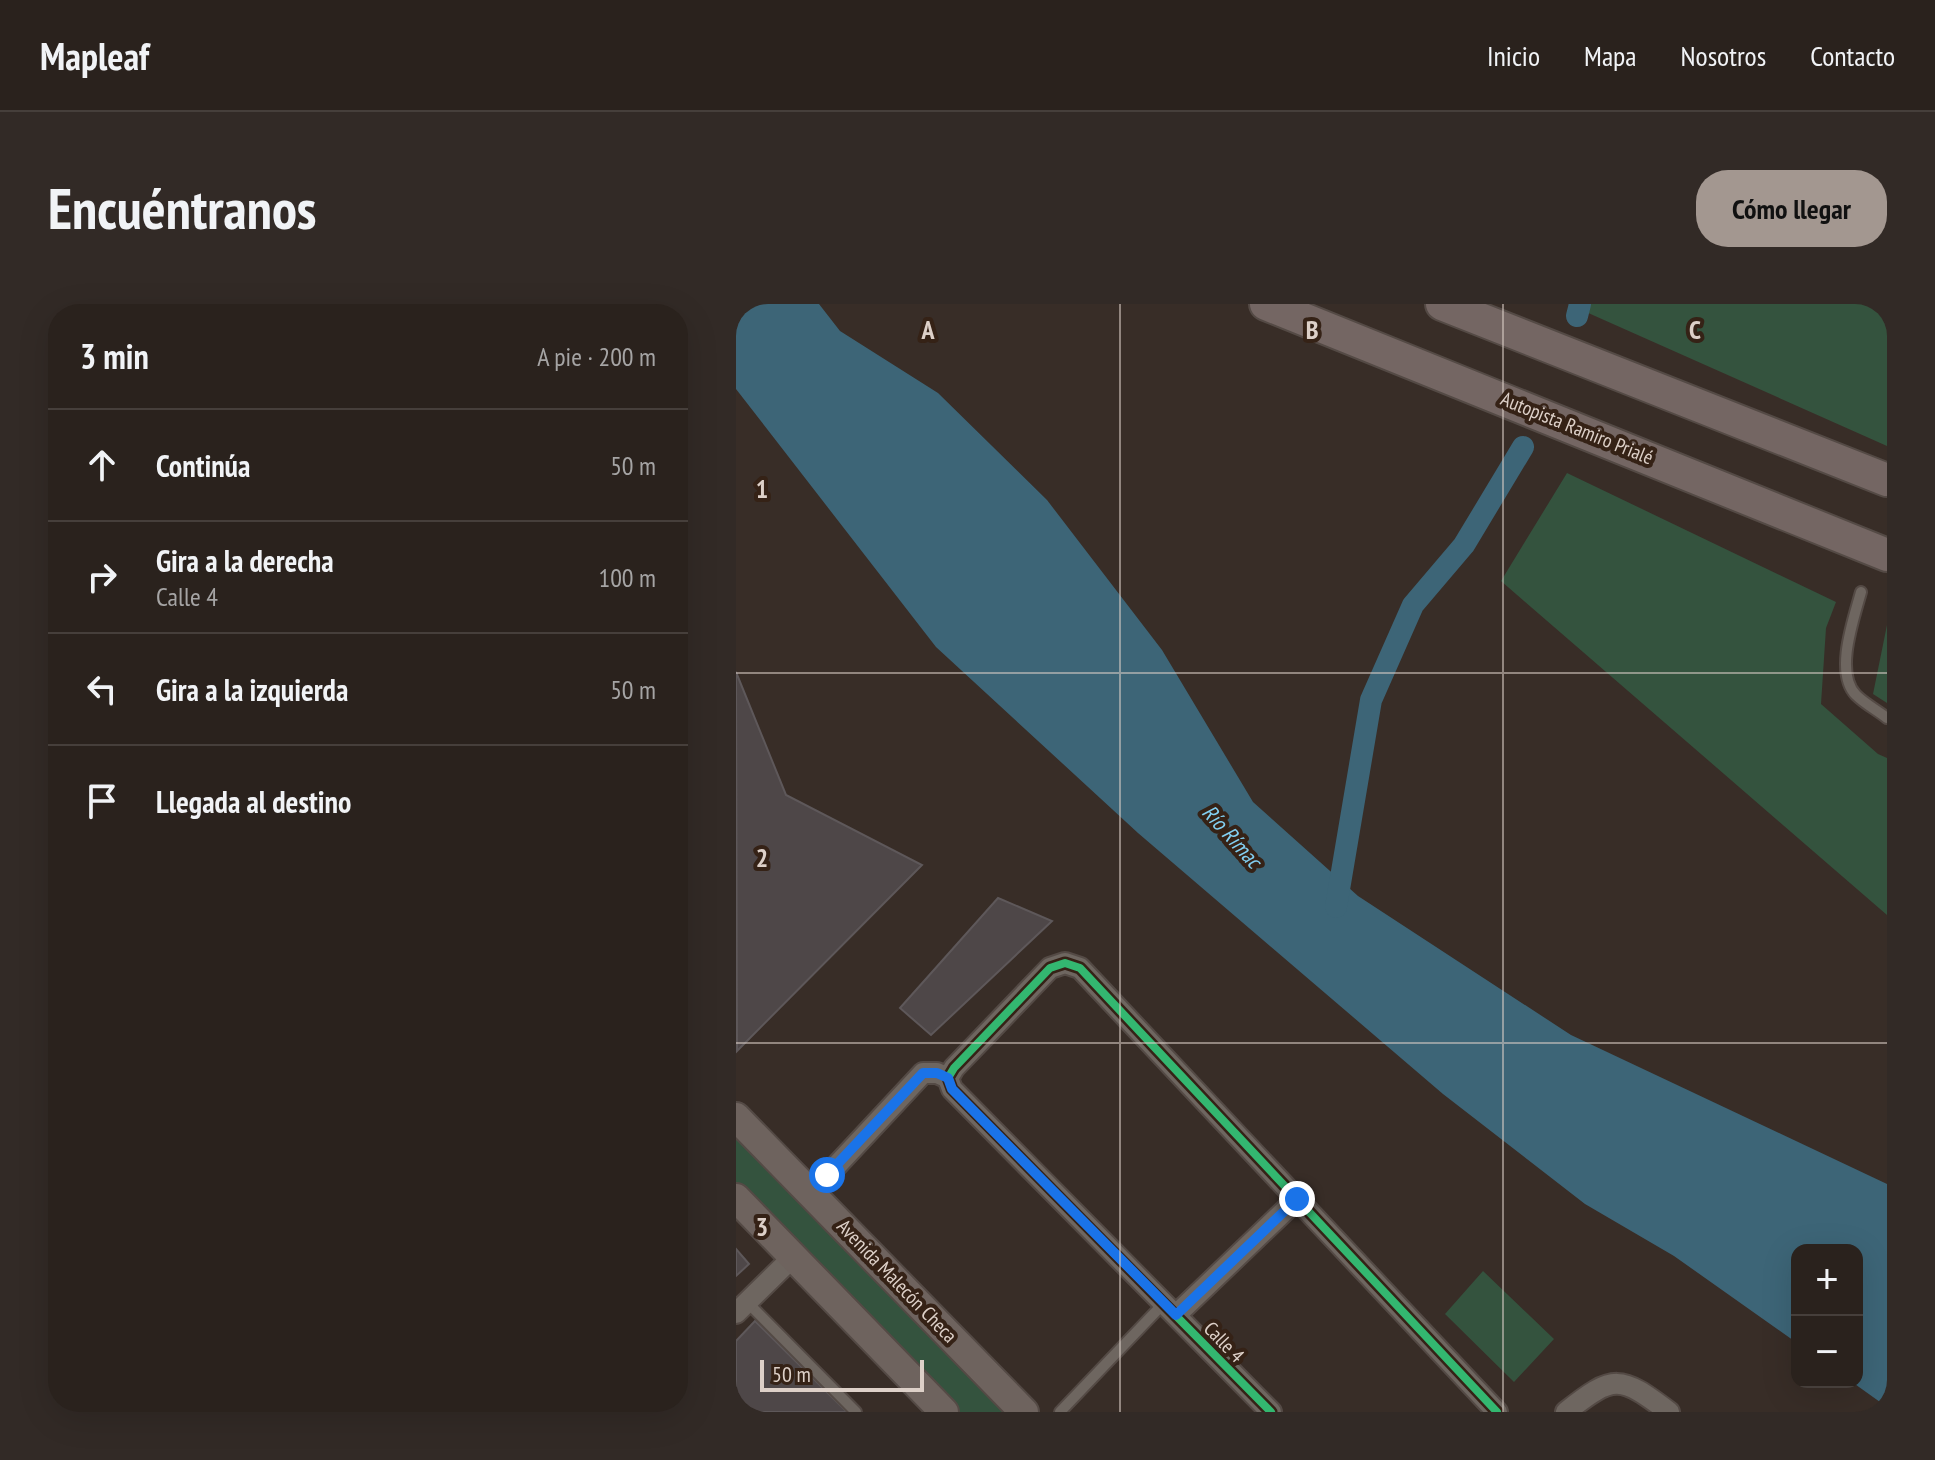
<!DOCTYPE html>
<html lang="es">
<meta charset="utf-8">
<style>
body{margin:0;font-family:"PT Sans Narrow",sans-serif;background:#322a26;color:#f1f3f6}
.controls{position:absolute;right:24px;bottom:24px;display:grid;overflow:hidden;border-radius:16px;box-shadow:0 8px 32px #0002}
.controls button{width:72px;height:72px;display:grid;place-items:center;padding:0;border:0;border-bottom:2px solid #463f3b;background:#2a221d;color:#f1f3f6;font:40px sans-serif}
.scale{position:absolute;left:24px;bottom:20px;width:164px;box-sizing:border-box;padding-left:8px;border:4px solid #ddd0c8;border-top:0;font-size:22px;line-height:28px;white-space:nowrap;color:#ddd0c8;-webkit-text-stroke:6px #352216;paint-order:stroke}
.stop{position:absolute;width:24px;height:24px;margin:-18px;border:6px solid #1a73e8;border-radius:50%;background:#fff}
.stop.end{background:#1a73e8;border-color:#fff;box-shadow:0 2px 8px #0008}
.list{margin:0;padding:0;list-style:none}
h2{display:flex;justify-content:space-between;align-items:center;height:104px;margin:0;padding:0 32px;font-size:34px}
h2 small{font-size:26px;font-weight:400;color:#a5a4a4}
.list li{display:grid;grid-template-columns:52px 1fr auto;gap:24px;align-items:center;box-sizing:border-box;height:112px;padding:0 32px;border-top:2px solid #463f3b}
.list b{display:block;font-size:30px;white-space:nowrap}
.list p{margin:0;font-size:26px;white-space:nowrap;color:#a5a4a4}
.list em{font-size:26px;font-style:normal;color:#a5a4a4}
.icon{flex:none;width:44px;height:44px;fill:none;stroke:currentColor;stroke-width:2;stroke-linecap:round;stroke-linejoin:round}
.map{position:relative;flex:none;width:1151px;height:1108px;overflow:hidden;border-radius:32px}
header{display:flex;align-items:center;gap:48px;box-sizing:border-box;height:112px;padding:0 40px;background:#2a221d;border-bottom:2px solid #463f3b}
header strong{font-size:38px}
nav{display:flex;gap:44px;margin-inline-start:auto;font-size:28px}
.intro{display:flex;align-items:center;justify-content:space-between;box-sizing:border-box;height:192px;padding:0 48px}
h1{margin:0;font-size:56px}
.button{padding:20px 36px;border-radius:32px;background:#a39790;color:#111;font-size:28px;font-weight:700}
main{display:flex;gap:48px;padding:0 48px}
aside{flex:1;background:#2a221d;border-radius:32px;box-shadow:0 8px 32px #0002}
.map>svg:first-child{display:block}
</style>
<header>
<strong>Mapleaf</strong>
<nav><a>Inicio</a><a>Mapa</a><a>Nosotros</a><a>Contacto</a></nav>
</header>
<div class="intro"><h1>Encuéntranos</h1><a class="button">Cómo llegar</a></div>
<main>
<aside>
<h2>3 min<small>A pie · 200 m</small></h2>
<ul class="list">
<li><svg class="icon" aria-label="ahead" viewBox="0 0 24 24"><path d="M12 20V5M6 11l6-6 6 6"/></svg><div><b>Continúa</b></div><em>50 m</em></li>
<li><svg class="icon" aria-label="right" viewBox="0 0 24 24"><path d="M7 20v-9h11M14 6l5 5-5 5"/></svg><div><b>Gira a la derecha</b><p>Calle 4</p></div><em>100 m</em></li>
<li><svg class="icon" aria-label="left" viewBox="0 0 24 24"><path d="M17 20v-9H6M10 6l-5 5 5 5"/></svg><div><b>Gira a la izquierda</b></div><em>50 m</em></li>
<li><svg class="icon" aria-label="arrive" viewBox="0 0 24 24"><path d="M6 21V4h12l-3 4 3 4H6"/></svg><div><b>Llegada al destino</b></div></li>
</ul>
</aside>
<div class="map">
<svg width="1151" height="1108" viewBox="0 0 1151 1108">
<rect width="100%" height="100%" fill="#382d27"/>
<path fill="#34533e" d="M 832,0 L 1151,0 L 1151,142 Z
M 831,169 L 1100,298 L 1090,324 L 1085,400 L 1142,450 L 1151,454 L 1151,611 L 765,277 Z
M 1151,321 L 1151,399 L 1137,390 Z
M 0,834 L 269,1108 L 222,1108 L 0,883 Z
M 747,967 L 818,1035 L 778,1078 L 709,1010 Z"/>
<path fill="#3d6577" d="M 0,0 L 83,0 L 104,27 L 202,89 L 311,196 L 426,346 L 517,498 L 622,592 L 835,731 L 1151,880 L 1151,1103 L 1116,1078 L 1121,1078 L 1121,946 L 1061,946 L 1061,1039 L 938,952 L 849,900 L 707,790 L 402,529 L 200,343 L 0,85 Z"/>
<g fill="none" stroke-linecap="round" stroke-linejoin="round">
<path stroke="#3d6577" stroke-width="22" d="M 841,12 L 844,0
M 600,603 L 635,396 L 677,301 L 728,241 L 787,143"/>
</g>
<path fill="#4e4748" stroke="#5e585a" stroke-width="2" d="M 0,368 L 50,491 L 186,561 L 1,747 Z
M 262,594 L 316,617 L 195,731 L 164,704 Z
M 0,945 L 13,960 L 0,972 Z
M 19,1017 L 111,1108 L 0,1108 L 0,1037 Z"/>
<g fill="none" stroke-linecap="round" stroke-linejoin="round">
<defs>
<path id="service" d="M 1125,288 C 1118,314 1098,369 1120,391 C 1129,400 1141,406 1151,414
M 11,998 L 120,1108
M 324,1108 L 428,999"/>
<path id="minor" d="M 75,889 L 187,769 L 201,769 L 212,774
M 0,1009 L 57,953
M 440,1011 L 561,895
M 535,1108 L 216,785 L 212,774 L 218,764 L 314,664 L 329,659 L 344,664 L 761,1108
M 830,1108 C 878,1070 884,1071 933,1108"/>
<path id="secondary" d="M 0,813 L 288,1108
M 0,894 L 208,1108"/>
<path id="trunk" d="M 530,0 L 1151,251
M 706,0 L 1151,176"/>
</defs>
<use href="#service" stroke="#544a45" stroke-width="14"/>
<use href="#minor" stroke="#544a45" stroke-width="24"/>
<use href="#secondary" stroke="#544a45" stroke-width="32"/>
<use href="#trunk" stroke="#544a45" stroke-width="36"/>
<use href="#service" stroke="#6e6660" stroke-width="10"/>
<use href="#minor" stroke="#6e6660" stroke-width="20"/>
<use href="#secondary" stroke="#6e635e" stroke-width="28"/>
<use href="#trunk" stroke="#746663" stroke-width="32"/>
<defs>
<path id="cycleway" d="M 535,1108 L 216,785 L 212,774 L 218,764 L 314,664 L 329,659 L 344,664 L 761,1108"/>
</defs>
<use href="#cycleway" stroke="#352216" stroke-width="13"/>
<use href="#cycleway" stroke="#33b770" stroke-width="8"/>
</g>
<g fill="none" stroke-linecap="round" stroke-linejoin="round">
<path stroke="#1a73e8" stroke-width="10" d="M 91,871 L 187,769 L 201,769 L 212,774 L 216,785 L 440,1011 L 561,895"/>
</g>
<path fill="none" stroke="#ddd0c8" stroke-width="2" stroke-opacity="0.55" d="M 384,0 L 384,1108M 767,0 L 767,1108M 0,369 L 1151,369M 0,739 L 1151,739"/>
<g text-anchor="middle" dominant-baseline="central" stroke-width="8" stroke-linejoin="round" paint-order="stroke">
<g font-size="20" fill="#ddd0c8" stroke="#352216">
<text transform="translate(841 124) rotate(22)">Autopista Ramiro Prialé</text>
<text transform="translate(161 977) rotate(46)">Avenida Malecón Checa</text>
<text transform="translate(488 1038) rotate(46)">Calle 4</text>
</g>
<g font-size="22" font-style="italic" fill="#82cff1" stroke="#352216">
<text transform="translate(496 532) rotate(48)">Río Rímac</text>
</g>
</g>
<g font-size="26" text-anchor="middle" font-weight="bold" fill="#ddd0c8" stroke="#352216" stroke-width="8" stroke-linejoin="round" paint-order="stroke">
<text x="192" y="35">A</text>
<text x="576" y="35">B</text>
<text x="959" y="35">C</text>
<text x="26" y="194">1</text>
<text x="26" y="563">2</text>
<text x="26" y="932">3</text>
</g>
</svg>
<div class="controls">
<button>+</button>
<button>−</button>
</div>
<div class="scale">50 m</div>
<div class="stop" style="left:91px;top:871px"></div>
<div class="stop end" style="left:561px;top:895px"></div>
</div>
</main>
